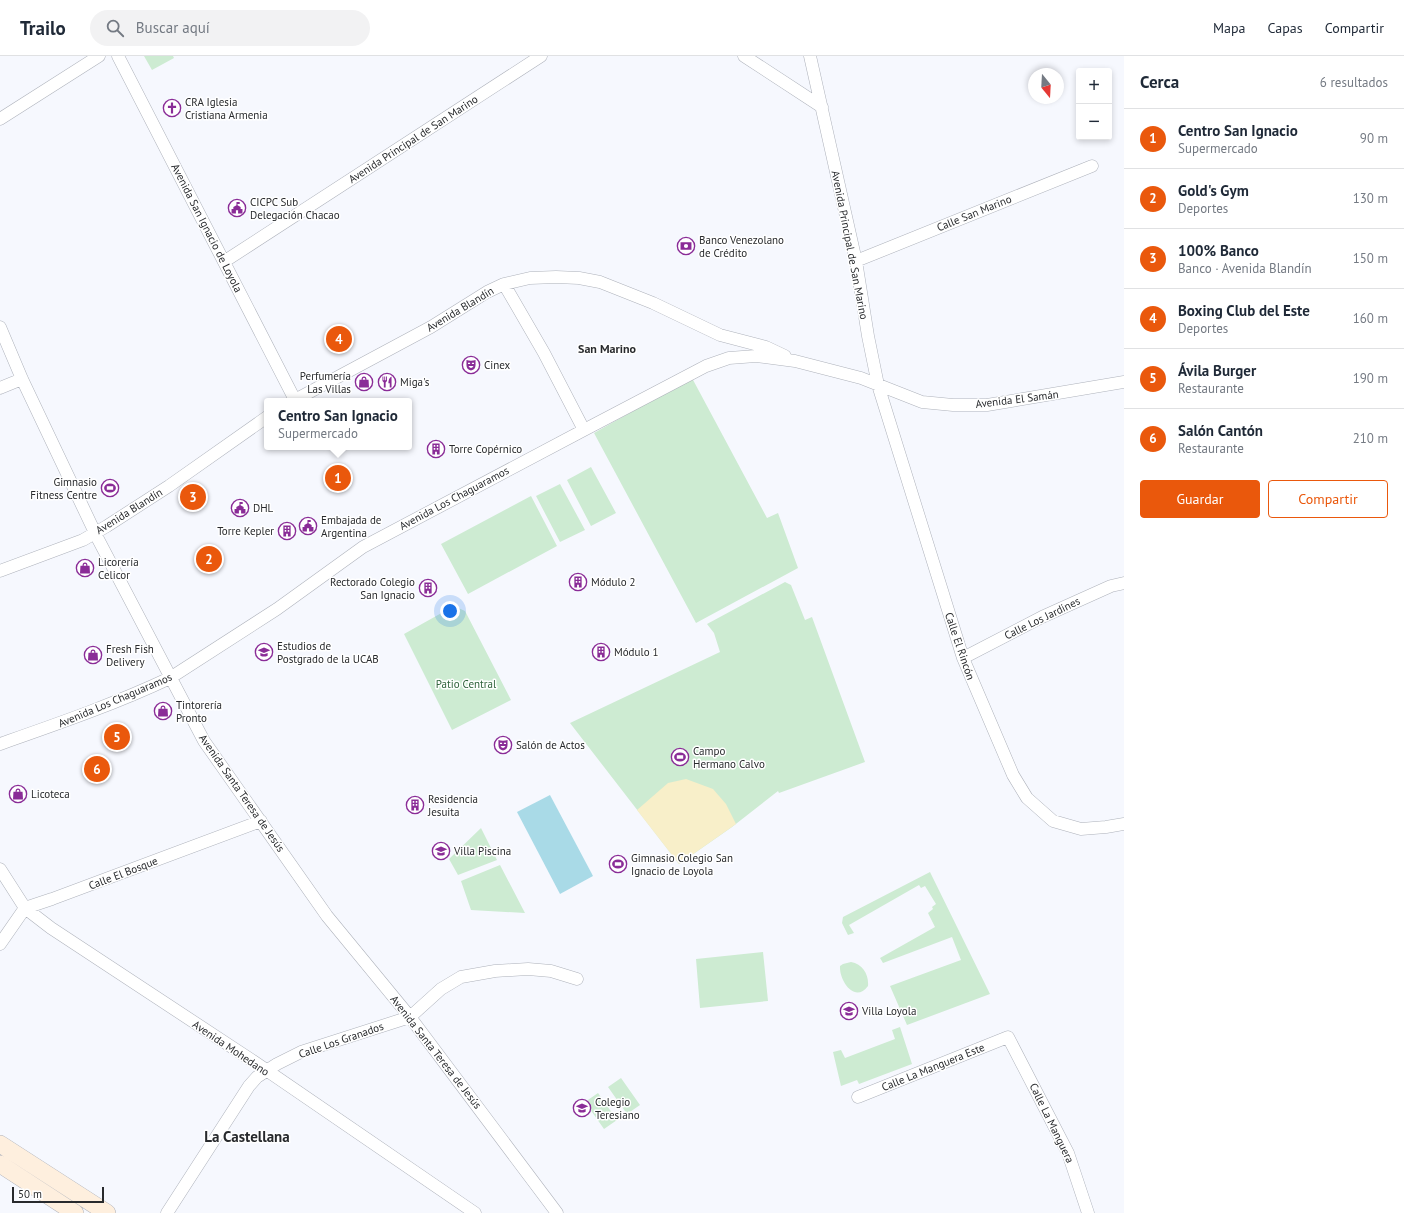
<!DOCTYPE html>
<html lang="es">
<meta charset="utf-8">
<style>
body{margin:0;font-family:"PT Sans",sans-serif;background:#f2f2f3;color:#1f2937}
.controls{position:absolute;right:12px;top:12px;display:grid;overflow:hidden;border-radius:4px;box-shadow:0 2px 6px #0003}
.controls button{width:36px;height:36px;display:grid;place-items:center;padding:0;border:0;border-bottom:1px solid #e0e1e3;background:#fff;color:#1f2937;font:20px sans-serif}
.compass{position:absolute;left:1028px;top:12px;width:36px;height:36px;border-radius:50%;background:#fff;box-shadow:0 2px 6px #0003;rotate:162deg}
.scale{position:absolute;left:12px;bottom:10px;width:92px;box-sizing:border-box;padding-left:4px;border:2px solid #282a2d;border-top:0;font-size:11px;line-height:14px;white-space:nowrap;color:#282a2d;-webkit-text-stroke:3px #fff;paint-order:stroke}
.you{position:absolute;left:450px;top:555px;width:14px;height:14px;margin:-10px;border:3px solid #fff;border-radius:50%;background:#1a73e8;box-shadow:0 0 0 6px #1a73e833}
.badge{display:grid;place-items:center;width:26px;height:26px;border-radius:50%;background:#ea580c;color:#fff;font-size:13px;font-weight:700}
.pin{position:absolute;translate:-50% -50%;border:2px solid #fff;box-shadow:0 1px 4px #0006}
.popup{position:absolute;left:264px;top:342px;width:148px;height:52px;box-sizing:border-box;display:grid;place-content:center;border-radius:4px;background:#fff;filter:drop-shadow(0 1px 3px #0005);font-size:13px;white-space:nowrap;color:#747a83}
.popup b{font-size:15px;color:#1f2937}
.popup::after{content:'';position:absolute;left:50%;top:100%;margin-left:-8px;border:8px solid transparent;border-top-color:#fff}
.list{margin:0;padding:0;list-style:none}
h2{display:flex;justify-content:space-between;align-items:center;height:52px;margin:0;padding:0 16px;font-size:17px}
h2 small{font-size:13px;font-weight:400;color:#747a83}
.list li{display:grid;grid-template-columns:26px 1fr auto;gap:12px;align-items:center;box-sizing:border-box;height:60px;padding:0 16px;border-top:1px solid #e0e1e3}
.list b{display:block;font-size:15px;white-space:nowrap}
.list p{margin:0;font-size:13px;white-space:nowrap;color:#747a83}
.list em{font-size:13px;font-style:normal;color:#747a83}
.actions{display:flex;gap:8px;padding:12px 16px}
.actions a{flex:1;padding:9px 0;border:1px solid #ea580c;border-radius:4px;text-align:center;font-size:14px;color:#ea580c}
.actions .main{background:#ea580c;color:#fff}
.icon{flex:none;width:22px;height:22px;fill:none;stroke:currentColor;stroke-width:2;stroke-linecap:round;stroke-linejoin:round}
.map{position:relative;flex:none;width:1124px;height:1157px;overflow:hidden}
header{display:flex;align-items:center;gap:24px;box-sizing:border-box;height:56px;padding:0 20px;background:#fff;border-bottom:1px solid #e0e1e3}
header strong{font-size:19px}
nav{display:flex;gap:22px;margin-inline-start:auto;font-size:14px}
.search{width:280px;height:36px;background:#f2f2f3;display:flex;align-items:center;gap:10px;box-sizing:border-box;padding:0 14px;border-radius:22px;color:#747a83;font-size:15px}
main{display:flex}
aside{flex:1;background:#fff}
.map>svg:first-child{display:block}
</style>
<header>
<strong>Trailo</strong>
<div class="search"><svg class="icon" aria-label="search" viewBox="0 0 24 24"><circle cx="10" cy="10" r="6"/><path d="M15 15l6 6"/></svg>Buscar aquí</div>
<nav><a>Mapa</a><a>Capas</a><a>Compartir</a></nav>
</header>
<main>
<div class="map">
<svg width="1124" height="1157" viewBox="0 0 1124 1157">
<rect width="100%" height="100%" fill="#f6f8fe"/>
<path fill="#cdebd2" d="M 144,0 L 173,0 L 174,2 L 152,14 Z
M 692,322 L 767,462 L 778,457 L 798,512 L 696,567 L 594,377 Z
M 591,411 L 616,457 L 591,470 L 567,424 Z
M 560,428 L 585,474 L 560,486 L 536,440 Z
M 531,440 L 557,490 L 468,538 L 441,488 Z
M 785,526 L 791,529 L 805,564 L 812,561 L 865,706 L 779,737 L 778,735 L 732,771 L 679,808 L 570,667 L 720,596 L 714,577 L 707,568 Z
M 454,550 L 465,555 L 511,644 L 452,674 L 404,578 Z
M 481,772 L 497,804 L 458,819 L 449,803 Z
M 500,809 L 525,857 L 471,854 L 461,825 Z
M 930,816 L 990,938 L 907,969 L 890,930 L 961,904 L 952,881 L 883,907 L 880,902 L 935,871 L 928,857 L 933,853 L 932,851 L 936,848 L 925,830 L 921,832 L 919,829 L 849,869 L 854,877 L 848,879 L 842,867 L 843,861 Z
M 763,896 L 768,945 L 700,952 L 696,903 Z
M 851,906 C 863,908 869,919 868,930 C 855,948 839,925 840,910 L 843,908 Z
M 900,971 L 912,1008 L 859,1028 L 857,1024 L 841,1030 L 833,996 L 841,994 L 845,1002 L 895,983 L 892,974 Z
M 621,1022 L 640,1049 L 627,1058 L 608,1031 Z
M 598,1037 L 617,1064 L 604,1073 L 585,1046 Z"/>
<path fill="#f8efc9" d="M 686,723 L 713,733 L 726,748 L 736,768 L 679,808 L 637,754 L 668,727 Z"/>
<path fill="#a9dae7" d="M 550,739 L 593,820 L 560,838 L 517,756 Z"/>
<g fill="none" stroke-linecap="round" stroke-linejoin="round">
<defs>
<path id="street" d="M 118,0 L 295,344
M 744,0 L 822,51
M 810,0 L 856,205 L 868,280 L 878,329 L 963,602 L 1013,719 L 1027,742 L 1053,765 L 1081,773 L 1106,771 L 1124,768
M 0,63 L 99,0
M 225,205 L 541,0
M 856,205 L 1092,110
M 504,228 L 544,297 L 584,374
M 0,271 L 22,323 L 98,483 L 204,685 L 327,860 L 410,961 L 557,1157
M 0,332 L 22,323
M 293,345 L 431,271 L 487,236 L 504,228 L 530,222 L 556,221 L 579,222 L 600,226 L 653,247 L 720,279 L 766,291 L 785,300
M 0,515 L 83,484 L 107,470 L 169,430 L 267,361
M 963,602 L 1042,561 L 1111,530 L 1124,527
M 0,688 C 57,668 115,648 170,622 L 277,553 L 363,491 L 584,374 L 706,310 L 729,302 L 756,300 L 795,305 L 861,322 L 922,346 L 953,349 L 987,349 L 1124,326
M 0,813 L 25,852 L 51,872 L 253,1005 L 475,1157
M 0,888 L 25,852 L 52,843 L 261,765
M 858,1041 L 1008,981 L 1068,1097 L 1088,1157
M 167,1157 L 249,1030 L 257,1021 L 277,1008 L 301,996 L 410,961 L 441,933 L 461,921 L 495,915 L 528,913 L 551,915 L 577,923"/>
<path id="secondary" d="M 0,1088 L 107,1157
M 0,1108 L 75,1157"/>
</defs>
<use href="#street" stroke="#aeb2bb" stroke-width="13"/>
<use href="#secondary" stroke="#aeb2bb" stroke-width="18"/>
<use href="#street" stroke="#fff" stroke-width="12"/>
<use href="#secondary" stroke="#feefde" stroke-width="17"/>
</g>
<defs>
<symbol id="church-ring" viewBox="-11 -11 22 22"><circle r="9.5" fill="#fff" stroke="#8a2c97" stroke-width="1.5"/><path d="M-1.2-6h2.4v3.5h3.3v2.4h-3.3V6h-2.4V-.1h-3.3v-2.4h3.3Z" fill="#8a2c97"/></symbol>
<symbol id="civic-ring" viewBox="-11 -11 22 22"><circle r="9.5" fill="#fff" stroke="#8a2c97" stroke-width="1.5"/><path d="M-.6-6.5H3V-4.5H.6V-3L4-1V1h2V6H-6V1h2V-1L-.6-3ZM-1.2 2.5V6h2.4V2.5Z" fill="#8a2c97"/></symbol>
<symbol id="bank-ring" viewBox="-11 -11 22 22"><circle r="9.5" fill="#fff" stroke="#8a2c97" stroke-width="1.5"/><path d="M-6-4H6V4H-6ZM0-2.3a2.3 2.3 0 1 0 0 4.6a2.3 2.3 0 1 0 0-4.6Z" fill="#8a2c97"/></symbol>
<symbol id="theatre-ring" viewBox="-11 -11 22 22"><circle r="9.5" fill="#fff" stroke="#8a2c97" stroke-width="1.5"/><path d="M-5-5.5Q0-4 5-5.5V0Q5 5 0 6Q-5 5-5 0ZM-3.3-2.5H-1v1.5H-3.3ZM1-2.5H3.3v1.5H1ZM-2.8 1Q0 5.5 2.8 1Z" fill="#8a2c97"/></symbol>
<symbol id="shop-ring" viewBox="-11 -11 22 22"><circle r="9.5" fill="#fff" stroke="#8a2c97" stroke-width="1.5"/><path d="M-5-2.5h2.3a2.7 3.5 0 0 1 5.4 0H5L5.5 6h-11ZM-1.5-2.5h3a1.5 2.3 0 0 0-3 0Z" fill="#8a2c97"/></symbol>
<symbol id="restaurant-ring" viewBox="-11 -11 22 22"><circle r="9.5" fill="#fff" stroke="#8a2c97" stroke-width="1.5"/><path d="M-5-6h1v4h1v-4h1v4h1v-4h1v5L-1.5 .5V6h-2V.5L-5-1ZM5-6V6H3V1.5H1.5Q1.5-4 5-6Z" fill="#8a2c97"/></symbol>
<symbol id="building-ring" viewBox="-11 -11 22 22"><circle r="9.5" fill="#fff" stroke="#8a2c97" stroke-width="1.5"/><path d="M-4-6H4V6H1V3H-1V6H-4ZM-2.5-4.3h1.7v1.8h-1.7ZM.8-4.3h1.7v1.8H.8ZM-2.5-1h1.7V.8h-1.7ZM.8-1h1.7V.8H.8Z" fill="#8a2c97"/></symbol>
<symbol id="stadium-ring" viewBox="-11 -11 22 22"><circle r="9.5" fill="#fff" stroke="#8a2c97" stroke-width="1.5"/><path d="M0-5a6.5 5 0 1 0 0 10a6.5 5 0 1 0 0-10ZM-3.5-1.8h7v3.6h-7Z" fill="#8a2c97"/></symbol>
<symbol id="university-ring" viewBox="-11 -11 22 22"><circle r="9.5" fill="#fff" stroke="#8a2c97" stroke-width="1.5"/><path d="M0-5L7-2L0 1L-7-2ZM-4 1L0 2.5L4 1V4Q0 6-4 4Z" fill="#8a2c97"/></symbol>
<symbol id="school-ring" viewBox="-11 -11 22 22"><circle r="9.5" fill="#fff" stroke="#8a2c97" stroke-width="1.5"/><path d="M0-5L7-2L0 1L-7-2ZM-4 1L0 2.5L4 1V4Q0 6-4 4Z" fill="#8a2c97"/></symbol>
</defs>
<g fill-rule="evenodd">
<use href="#church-ring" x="162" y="42" width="20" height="20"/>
<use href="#civic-ring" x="227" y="142" width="20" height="20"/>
<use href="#bank-ring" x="676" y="180" width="20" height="20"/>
<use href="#theatre-ring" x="461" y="299" width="20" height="20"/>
<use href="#shop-ring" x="354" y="316" width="20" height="20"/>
<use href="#restaurant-ring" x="377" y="316" width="20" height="20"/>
<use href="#building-ring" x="426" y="383" width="20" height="20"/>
<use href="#stadium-ring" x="100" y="422" width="20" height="20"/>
<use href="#civic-ring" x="230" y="442" width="20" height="20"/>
<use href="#civic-ring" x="298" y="460" width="20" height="20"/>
<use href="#building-ring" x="277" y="465" width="20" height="20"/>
<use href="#shop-ring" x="75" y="502" width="20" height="20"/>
<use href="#building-ring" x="568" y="516" width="20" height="20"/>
<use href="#building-ring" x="418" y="522" width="20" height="20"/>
<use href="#university-ring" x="254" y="586" width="20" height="20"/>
<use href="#building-ring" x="591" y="586" width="20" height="20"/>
<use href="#shop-ring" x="83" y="589" width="20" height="20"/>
<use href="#shop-ring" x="153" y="645" width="20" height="20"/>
<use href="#theatre-ring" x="493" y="679" width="20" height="20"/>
<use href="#stadium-ring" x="670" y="691" width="20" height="20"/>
<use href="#shop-ring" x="8" y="728" width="20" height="20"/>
<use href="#building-ring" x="405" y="739" width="20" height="20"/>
<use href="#school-ring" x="431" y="785" width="20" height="20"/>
<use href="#stadium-ring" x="608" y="798" width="20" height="20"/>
<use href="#school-ring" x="839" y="945" width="20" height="20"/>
<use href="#school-ring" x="572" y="1042" width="20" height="20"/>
</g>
<g text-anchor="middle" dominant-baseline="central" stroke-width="3" stroke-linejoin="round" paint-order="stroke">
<g font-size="11" fill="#282a2d" stroke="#fff" text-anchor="start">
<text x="185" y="46">CRA Iglesia<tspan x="185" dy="13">Cristiana Armenia</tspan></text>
<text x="250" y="146">CICPC Sub<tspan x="250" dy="13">Delegación Chacao</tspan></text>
<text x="699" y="184">Banco Venezolano<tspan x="699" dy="13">de Crédito</tspan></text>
<text x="484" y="309">Cinex</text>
<text x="351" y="320" text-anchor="end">Perfumería<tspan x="351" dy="13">Las Villas</tspan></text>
<text x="400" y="326">Miga's</text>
<text x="449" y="393">Torre Copérnico</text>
<text x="97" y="426" text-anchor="end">Gimnasio<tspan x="97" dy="13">Fitness Centre</tspan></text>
<text x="253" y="452">DHL</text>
<text x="321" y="464">Embajada de<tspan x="321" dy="13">Argentina</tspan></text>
<text x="274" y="475" text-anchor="end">Torre Kepler</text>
<text x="98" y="506">Licorería<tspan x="98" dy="13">Celicor</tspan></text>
<text x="415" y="526" text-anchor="end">Rectorado Colegio<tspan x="415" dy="13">San Ignacio</tspan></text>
<text x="591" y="526">Módulo 2</text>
<text x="277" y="590">Estudios de<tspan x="277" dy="13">Postgrado de la UCAB</tspan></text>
<text x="106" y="593">Fresh Fish<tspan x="106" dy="13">Delivery</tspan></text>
<text x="614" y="596">Módulo 1</text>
<text x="176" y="649">Tintorería<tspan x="176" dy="13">Pronto</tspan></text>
<text x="516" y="689">Salón de Actos</text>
<text x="693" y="695">Campo<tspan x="693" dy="13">Hermano Calvo</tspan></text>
<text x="31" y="738">Licoteca</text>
<text x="428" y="743">Residencia<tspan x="428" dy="13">Jesuita</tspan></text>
<text x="454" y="795">Villa Piscina</text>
<text x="631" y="802">Gimnasio Colegio San<tspan x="631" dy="13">Ignacio de Loyola</tspan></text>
<text x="862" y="955">Villa Loyola</text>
<text x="595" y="1046">Colegio<tspan x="595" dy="13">Teresiano</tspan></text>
</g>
<g font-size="11" fill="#282a2d" stroke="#fff">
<text transform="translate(413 83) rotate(-33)">Avenida Principal de San Marino</text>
<text transform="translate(974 157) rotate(-22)">Calle San Marino</text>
<text transform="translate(207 172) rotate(63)">Avenida San Ignacio de Loyola</text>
<text transform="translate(850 189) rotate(79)">Avenida Principal de San Marino</text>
<text transform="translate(460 253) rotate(-31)">Avenida Blandín</text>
<text transform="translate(1017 343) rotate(-7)">Avenida El Samán</text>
<text transform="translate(454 442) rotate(-28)">Avenida Los Chaguaramos</text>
<text transform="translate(129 455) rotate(-32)">Avenida Blandín</text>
<text transform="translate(1042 562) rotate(-26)">Calle Los Jardines</text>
<text transform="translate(960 590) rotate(71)">Calle El Rincón</text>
<text transform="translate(115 644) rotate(-23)">Avenida Los Chaguaramos</text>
<text transform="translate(242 737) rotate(55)">Avenida Santa Teresa de Jesús</text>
<text transform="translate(123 817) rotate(-21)">Calle El Bosque</text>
<text transform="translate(341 984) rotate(-19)">Calle Los Granados</text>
<text transform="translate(231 992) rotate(34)">Avenida Mohedano</text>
<text transform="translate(436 996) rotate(52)">Avenida Santa Teresa de Jesús</text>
<text transform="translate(933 1011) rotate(-22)">Calle La Manguera Este</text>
<text transform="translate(1052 1067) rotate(64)">Calle La Manguera</text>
</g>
<g font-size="11" fill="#2f623b" stroke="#fff">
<text x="466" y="628">Patio Central</text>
</g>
<g font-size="12" font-weight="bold" fill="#282a2d" stroke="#fff">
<text x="607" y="292">San Marino</text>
</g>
<g font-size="15" font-weight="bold" fill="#282a2d" stroke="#fff">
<text x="247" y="1080">La Castellana</text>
</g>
</g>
</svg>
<div class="controls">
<button>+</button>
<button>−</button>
</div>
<svg class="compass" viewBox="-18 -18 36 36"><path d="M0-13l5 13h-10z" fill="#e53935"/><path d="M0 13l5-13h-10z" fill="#747a83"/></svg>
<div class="scale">50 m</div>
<div class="you"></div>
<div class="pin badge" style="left:338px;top:422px">1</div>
<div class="popup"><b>Centro San Ignacio</b>Supermercado</div>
<div class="pin badge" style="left:209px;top:503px">2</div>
<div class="pin badge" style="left:193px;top:441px">3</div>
<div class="pin badge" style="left:339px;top:283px">4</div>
<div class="pin badge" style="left:117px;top:681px">5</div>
<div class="pin badge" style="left:97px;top:713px">6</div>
</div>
<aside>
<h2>Cerca<small>6 resultados</small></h2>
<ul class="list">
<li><span class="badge">1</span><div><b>Centro San Ignacio</b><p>Supermercado</p></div><em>90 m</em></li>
<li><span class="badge">2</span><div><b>Gold's Gym</b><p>Deportes</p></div><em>130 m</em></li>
<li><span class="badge">3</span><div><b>100% Banco</b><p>Banco · Avenida Blandín</p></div><em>150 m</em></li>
<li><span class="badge">4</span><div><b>Boxing Club del Este</b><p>Deportes</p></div><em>160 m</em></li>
<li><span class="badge">5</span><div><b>Ávila Burger</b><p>Restaurante</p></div><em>190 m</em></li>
<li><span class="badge">6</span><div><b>Salón Cantón</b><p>Restaurante</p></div><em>210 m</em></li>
</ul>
<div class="actions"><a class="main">Guardar</a><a>Compartir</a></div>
</aside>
</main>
